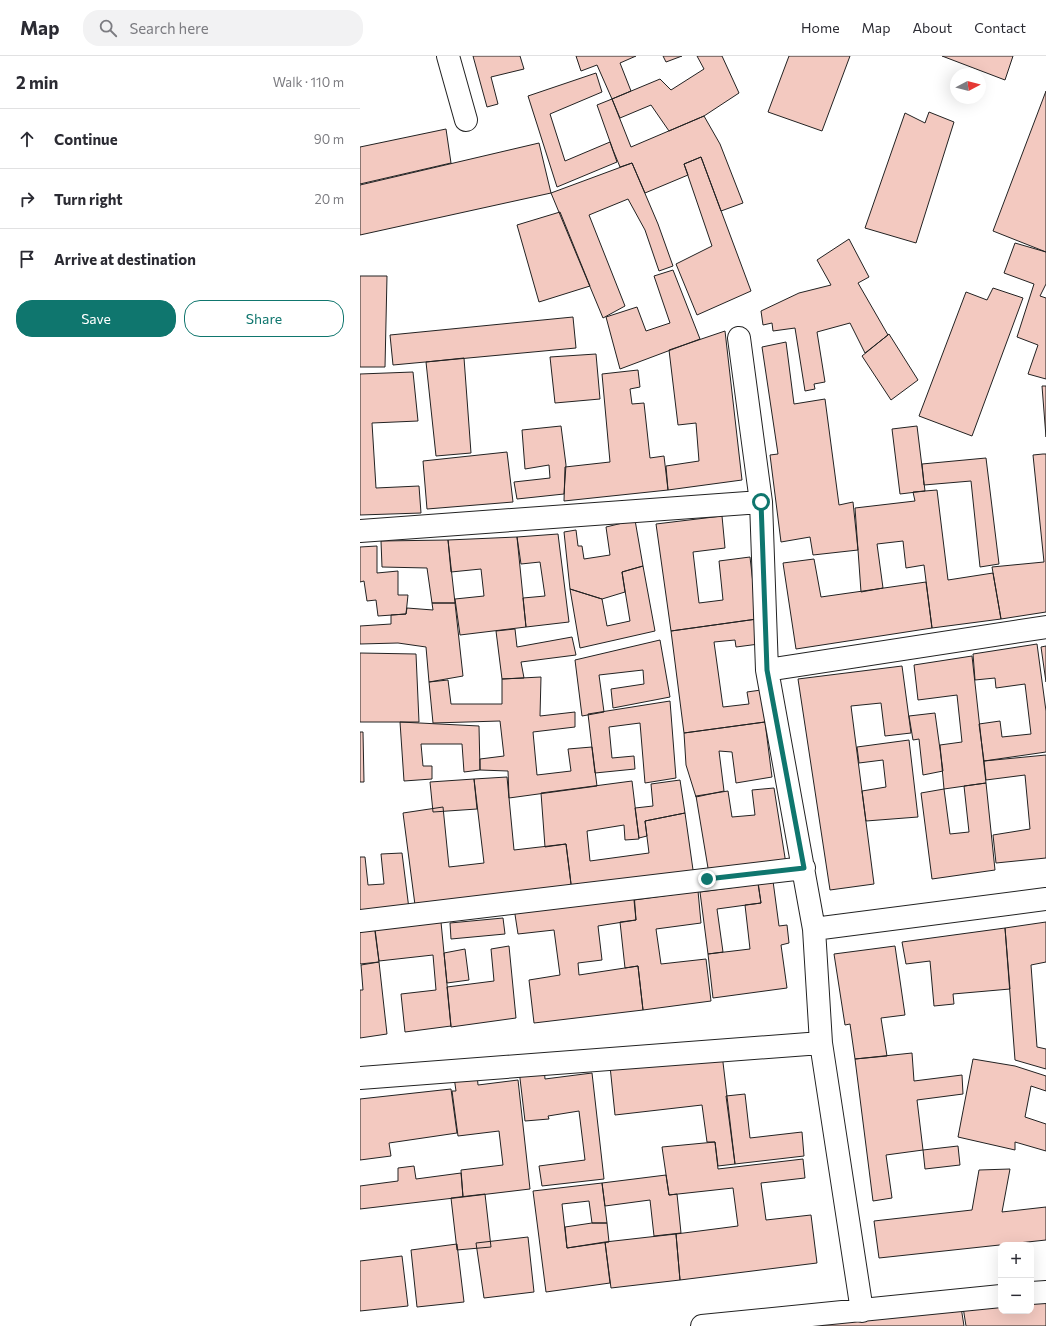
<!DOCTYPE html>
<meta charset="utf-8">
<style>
body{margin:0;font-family:Commissioner,sans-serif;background:#f2f2f3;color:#2b2b33}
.controls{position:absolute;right:12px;bottom:12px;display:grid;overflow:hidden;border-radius:8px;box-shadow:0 4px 16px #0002}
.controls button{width:36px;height:36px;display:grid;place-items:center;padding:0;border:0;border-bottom:1px solid #e1e1e2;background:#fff;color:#2b2b33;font:20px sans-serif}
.compass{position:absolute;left:590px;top:12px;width:36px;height:36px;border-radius:50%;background:#fff;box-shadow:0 4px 16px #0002;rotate:83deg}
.stop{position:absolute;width:12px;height:12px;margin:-9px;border:3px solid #0f766e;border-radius:50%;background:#fff}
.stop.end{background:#0f766e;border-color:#fff;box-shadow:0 1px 4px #0008}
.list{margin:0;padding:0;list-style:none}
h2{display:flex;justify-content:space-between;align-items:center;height:52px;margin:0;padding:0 16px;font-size:17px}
h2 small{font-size:13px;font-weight:400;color:#7c7c81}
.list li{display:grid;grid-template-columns:26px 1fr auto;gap:12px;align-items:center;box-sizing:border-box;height:60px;padding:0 16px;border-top:1px solid #e1e1e2}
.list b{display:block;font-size:15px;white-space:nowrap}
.list em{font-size:13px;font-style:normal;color:#7c7c81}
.actions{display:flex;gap:8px;padding:12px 16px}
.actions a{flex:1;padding:9px 0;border:1px solid #0f766e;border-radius:16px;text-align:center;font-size:14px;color:#0f766e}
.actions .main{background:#0f766e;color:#fff}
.icon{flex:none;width:22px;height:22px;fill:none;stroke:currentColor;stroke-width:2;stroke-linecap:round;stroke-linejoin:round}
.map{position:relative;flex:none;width:686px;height:1270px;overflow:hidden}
header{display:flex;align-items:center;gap:24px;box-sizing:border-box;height:56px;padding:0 20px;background:#fff;border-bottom:1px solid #e1e1e2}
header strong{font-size:19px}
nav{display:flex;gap:22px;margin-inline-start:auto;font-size:14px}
.search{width:280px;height:36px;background:#f2f2f3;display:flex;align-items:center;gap:10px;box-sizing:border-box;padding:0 14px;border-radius:16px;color:#7c7c81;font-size:15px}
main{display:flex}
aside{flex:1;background:#fff}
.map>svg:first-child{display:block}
</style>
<header>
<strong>Map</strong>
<div class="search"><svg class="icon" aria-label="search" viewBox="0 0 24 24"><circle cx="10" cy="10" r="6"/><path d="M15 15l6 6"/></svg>Search here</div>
<nav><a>Home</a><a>Map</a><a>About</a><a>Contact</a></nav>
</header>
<main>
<aside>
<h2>2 min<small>Walk · 110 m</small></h2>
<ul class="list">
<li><svg class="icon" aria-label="ahead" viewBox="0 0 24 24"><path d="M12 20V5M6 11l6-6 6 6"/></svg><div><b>Continue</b></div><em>90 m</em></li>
<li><svg class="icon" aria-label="right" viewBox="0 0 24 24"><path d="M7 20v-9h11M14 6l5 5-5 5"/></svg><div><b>Turn right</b></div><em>20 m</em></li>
<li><svg class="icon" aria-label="arrive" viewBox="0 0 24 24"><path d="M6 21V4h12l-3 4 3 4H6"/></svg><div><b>Arrive at destination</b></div></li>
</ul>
<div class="actions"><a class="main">Save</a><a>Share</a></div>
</aside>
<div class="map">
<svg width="686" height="1270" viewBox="0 0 686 1270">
<rect width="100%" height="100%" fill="#fff"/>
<path fill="#f3c9c0" stroke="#222" d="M 113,0 L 160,0 L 164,13 L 131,21 L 138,48 L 127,51 Z
M 216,0 L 276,0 L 260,7 L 271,35 L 252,43 L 237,9 L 221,15 Z
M 303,0 L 322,0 L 306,6 Z
M 337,0 L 362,0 L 379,37 L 344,60 L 309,75 L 291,49 L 260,62 L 252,43 L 300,23 L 311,34 L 344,13 Z
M 429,0 L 490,0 L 462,75 L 408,56 Z
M 582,0 L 653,0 L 645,24 Z
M 236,17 L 242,36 L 190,58 L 205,105 L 250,86 L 257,106 L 197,131 L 168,40 Z
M 686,35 L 686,196 L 633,175 Z
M 252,43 L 271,91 L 344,60 L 360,88 L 383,147 L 361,155 L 341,101 L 324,108 L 328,119 L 285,137 L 272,107 L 260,111 L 253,94 L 237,49 Z
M 569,56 L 594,66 L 556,187 L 505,172 L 545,57 L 565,67 Z
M 86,73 L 91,107 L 0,128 L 0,91 Z
M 179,87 L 191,137 L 0,179 L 0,129 Z
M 341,101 L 391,235 L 337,259 L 316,208 L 352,190 L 324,108 Z
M 272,107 L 298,168 L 313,210 L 299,215 L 285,174 L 268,143 L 229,159 L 265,250 L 243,262 L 191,137 Z
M 200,156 L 230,230 L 179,246 L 157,169 Z
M 489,183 L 509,221 L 498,227 L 528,279 L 505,297 L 490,267 L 457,276 L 465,326 L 454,328 L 455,333 L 445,335 L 435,272 L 413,275 L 412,267 L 403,269 L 401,255 L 439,237 L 471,229 L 457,204 Z
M 655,187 L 686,196 L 686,228 L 680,240 L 686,242 L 686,323 L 668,318 L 678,289 L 657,281 L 674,228 L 644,217 Z
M 313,214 L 340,283 L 260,313 L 246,261 L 277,251 L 286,275 L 310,267 L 294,220 Z
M 0,220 L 27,220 L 25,311 L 0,311 Z
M 633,232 L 663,242 L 612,380 L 559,360 L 606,236 L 627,244 Z
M 213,261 L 216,292 L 33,309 L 30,279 Z
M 365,275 L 382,424 L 308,434 L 306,410 L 339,405 L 336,367 L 318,369 L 309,294 Z
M 529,278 L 558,324 L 531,344 L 502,300 Z
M 426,286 L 434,348 L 465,343 L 479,449 L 493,446 L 498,494 L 453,499 L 450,481 L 421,486 L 410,399 L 418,398 L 402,291 Z
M 236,298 L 240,343 L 195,347 L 190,301 Z
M 104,302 L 111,397 L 76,400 L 66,306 Z
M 278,314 L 280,331 L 270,333 L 272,348 L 284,347 L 290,402 L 304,400 L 308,434 L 204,445 L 205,411 L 250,406 L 242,318 Z
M 53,316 L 58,365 L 12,367 L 16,432 L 59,430 L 61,457 L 0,459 L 0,318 Z
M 682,330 L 686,330 L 686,381 Z
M 201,370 L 206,409 L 204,438 L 157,443 L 154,426 L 190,422 L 189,409 L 165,413 L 162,374 Z
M 557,370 L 565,435 L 540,438 L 532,373 Z
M 147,396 L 153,446 L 67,453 L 63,405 Z
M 683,398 L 686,398 L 686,556 L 641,563 L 632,511 L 684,506 L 673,399 Z
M 626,402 L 639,508 L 620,511 L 611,425 L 564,429 L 562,408 Z
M 577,434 L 588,524 L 633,517 L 641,563 L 572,572 L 564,509 L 546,512 L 543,485 L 517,488 L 523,532 L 501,536 L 495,452 L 555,445 L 553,436 Z
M 362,460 L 365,492 L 333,496 L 339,547 L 363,544 L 359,505 L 390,501 L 397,563 L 311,575 L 296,468 Z
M 275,464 L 283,510 L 262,516 L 265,536 L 242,543 L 210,533 L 204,476 L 216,474 L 218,490 L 222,490 L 224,503 L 250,499 L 246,471 Z
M 198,478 L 209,566 L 166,571 L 163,542 L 185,540 L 180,506 L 161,508 L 157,481 Z
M 157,481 L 166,571 L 100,579 L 95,543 L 124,540 L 121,513 L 91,516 L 88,484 Z
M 88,484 L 95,547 L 72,547 L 67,512 L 22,511 L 21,485 Z
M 17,490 L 17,517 L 38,515 L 38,539 L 48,539 L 46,558 L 18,560 L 16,544 L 7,545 L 4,525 L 0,526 L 0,491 Z
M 454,503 L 461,541 L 566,526 L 572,572 L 436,593 L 423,507 Z
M 283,510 L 295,575 L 220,592 L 210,533 L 242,543 L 247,570 L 270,565 L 262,516 Z
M 72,547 L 95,547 L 103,620 L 69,626 L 66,591 L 38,587 L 0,588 L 0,570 L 31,568 L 31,559 L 46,558 L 47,552 L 73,554 Z
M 397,563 L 399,588 L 376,591 L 375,584 L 354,586 L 363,651 L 389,648 L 387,636 L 401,634 L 405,666 L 324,677 L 311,575 Z
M 155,573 L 157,591 L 212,581 L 216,599 L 161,606 L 164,622 L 142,623 L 136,575 Z
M 300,584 L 310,641 L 253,652 L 251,633 L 284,628 L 283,614 L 239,619 L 244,656 L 222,660 L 215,604 Z
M 677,588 L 686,655 L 686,696 L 624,705 L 619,668 L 640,665 L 642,681 L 671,678 L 665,628 L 636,632 L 635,622 L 615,624 L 613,598 Z
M 686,590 L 686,626 L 681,591 Z
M 0,597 L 56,598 L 59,666 L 0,666 Z
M 612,600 L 626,727 L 584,733 L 580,689 L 602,686 L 597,639 L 558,644 L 554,609 Z
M 542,610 L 551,677 L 525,680 L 521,647 L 491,650 L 514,828 L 470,834 L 438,623 Z
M 181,621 L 180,660 L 215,656 L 215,671 L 173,676 L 177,719 L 211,715 L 208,693 L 232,691 L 237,730 L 149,742 L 148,715 L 120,714 L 120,703 L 144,700 L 140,665 L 73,667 L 69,626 L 88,624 L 91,648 L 142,648 L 142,623 Z
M 310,645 L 316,722 L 285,727 L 280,667 L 249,671 L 252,702 L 274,700 L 275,713 L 235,717 L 228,658 Z
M 575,657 L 583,715 L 563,719 L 559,683 L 553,684 L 549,660 Z
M 40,666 L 119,670 L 120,714 L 104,716 L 102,688 L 61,688 L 63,710 L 72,710 L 72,723 L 44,725 Z
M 405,666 L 412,721 L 376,727 L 372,696 L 359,695 L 364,735 L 336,741 L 326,709 L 324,677 Z
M 0,676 L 3,676 L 4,726 L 0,726 Z
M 549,684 L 558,761 L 506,765 L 502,735 L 526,731 L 523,704 L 499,707 L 497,691 Z
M 686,699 L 686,802 L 636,807 L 633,779 L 670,773 L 665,719 L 626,724 L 624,705 Z
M 147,721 L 154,794 L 206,788 L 212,836 L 55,849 L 43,757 L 83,751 L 89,811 L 124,807 L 114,723 Z
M 114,723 L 117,753 L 73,756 L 70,726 Z
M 320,724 L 325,757 L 285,765 L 287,780 L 279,782 L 275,752 L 293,750 L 291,728 Z
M 272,725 L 279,783 L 265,784 L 264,769 L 227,775 L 230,805 L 289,797 L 285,765 L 325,757 L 334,821 L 212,836 L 206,788 L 185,791 L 181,737 Z
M 626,727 L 635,814 L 572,823 L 561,737 L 584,733 L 590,778 L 609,776 L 604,730 Z
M 414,732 L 426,808 L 349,818 L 336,740 L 368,735 L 372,761 L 395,759 L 392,734 Z
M 42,797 L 49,853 L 0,857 L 0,801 L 5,801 L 8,829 L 24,828 L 21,798 Z
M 413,825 L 419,870 L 427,869 L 429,887 L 421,889 L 427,932 L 353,942 L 348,898 L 390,893 L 385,849 L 401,847 L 398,826 Z
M 398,828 L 401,847 L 357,853 L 363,896 L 348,898 L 340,836 Z
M 338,835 L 341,867 L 296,873 L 301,908 L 346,903 L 351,945 L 283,954 L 278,910 L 265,912 L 260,866 L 276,864 L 274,844 Z
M 274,837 L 276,864 L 238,870 L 242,904 L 218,907 L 219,919 L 278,910 L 283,954 L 174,967 L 169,924 L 200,919 L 194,874 L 158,878 L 154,852 Z
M 143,862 L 145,878 L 91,883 L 90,867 Z
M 81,866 L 91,970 L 45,976 L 41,938 L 76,934 L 73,899 L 19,905 L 15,873 Z
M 686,866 L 686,906 L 671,909 L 677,991 L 686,993 L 686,1013 L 655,1004 L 645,872 Z
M 14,868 L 19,906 L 0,908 L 0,869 Z
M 645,872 L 650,933 L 593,938 L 594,948 L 574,950 L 570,905 L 546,908 L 542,886 Z
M 149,890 L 156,962 L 91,971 L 87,931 L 134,925 L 131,893 Z
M 535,890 L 545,959 L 521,962 L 527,1000 L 495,1003 L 490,968 L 485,969 L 474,898 Z
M 105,893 L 109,924 L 87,927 L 84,897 Z
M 19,906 L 27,978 L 0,982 L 0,934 L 3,934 L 1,909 Z
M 552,997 L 554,1025 L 602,1019 L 603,1038 L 557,1044 L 563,1094 L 526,1099 L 532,1142 L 513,1145 L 495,1003 Z
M 362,998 L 375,1108 L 358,1110 L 355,1086 L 347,1086 L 342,1049 L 255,1059 L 250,1010 Z
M 613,1003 L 655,1010 L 686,1020 L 686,1035 L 671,1030 L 665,1061 L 686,1068 L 686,1095 L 655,1086 L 655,1094 L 598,1081 Z
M 184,1011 L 185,1023 L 232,1017 L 244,1123 L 182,1130 L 179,1110 L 225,1104 L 219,1055 L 188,1060 L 189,1063 L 165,1065 L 159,1014 Z
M 117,1018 L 118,1029 L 158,1024 L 170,1133 L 103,1141 L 101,1114 L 143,1109 L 139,1075 L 98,1080 L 92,1035 L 96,1035 L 94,1021 Z
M 91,1033 L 97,1077 L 29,1087 L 31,1100 L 0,1104 L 0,1043 Z
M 385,1038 L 390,1082 L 442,1076 L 444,1100 L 375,1108 L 366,1040 Z
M 355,1086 L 358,1113 L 443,1103 L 445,1122 L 401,1127 L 406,1164 L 451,1159 L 457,1207 L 320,1224 L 316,1178 L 378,1170 L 373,1132 L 309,1139 L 302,1091 Z
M 598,1090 L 600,1109 L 565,1113 L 563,1094 Z
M 54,1110 L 56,1123 L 101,1117 L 103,1141 L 0,1153 L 0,1130 L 38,1125 L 38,1112 Z
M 650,1113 L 642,1156 L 686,1151 L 686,1184 L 519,1202 L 514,1165 L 612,1154 L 619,1114 Z
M 306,1119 L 309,1139 L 317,1138 L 321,1177 L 294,1180 L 290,1144 L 245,1150 L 242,1127 Z
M 242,1127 L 247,1167 L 232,1167 L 229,1145 L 202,1148 L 207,1192 L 245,1186 L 250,1227 L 186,1236 L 173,1135 Z
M 125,1138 L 131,1191 L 97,1194 L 91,1142 Z
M 232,1167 L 247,1167 L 249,1186 L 207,1192 L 205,1171 Z
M 316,1178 L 320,1224 L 251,1232 L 245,1186 Z
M 168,1181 L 174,1236 L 124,1242 L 116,1187 Z
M 97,1188 L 104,1246 L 57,1251 L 51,1194 Z
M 42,1200 L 48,1250 L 0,1255 L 0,1205 Z
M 686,1242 L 686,1270 L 606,1270 L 603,1251 L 641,1247 L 641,1255 L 671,1255 L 671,1244 Z
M 601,1251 L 604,1270 L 453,1270 Z"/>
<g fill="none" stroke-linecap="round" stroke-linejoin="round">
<defs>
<path id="street" d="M 88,0 L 106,64
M 379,282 L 401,446 L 407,614 L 454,873 L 461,987 L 502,1255
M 0,475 L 401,446
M 407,614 L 686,571
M 0,865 L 444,812
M 454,873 L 686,843
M 0,1022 L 461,987
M 671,1237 L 686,1236
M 342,1270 L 641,1240"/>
</defs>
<use href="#street" stroke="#222" stroke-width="24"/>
<use href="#street" stroke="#fff" stroke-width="22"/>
</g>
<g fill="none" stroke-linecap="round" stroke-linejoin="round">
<path stroke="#0f766e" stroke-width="5" d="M 347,823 L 444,812 L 407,614 L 401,446"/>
</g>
</svg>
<div class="controls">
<button>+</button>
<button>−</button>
</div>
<svg class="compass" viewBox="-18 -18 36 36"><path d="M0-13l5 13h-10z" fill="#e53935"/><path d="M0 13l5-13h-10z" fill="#7c7c81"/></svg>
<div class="stop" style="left:401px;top:446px"></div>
<div class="stop end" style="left:347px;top:823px"></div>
</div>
</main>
